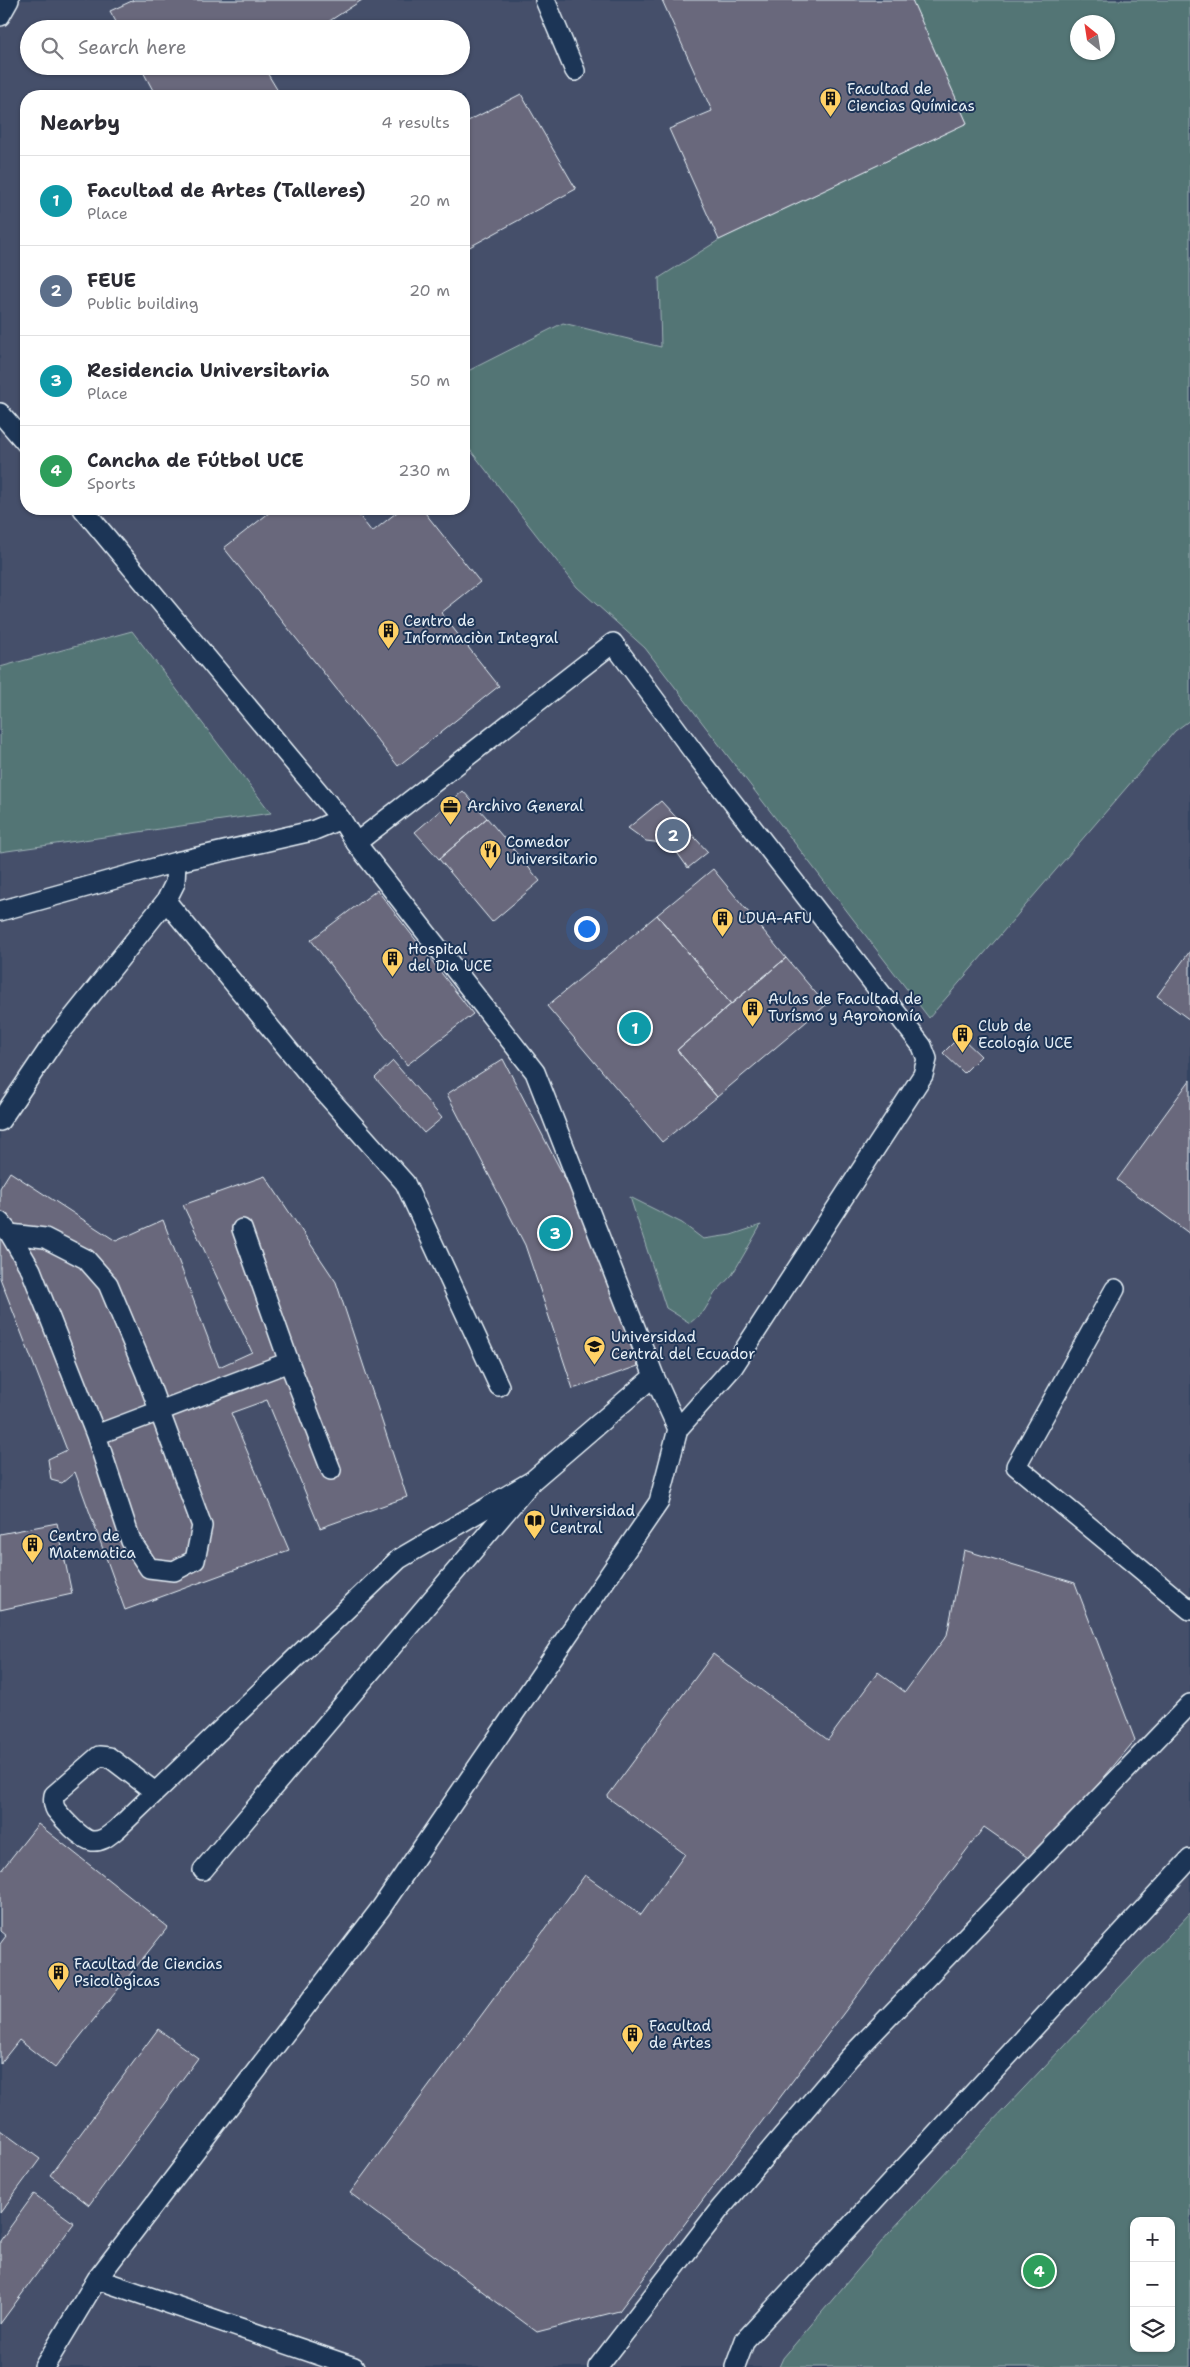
<!DOCTYPE html>
<meta charset="utf-8">
<style>
body{margin:0;font-family:"Shantell Sans",sans-serif;background:#f7f7f7;color:#2b2b33}
.controls{position:absolute;right:15px;bottom:15px;display:grid;overflow:hidden;border-radius:10px;box-shadow:0 1px 4px #0004}
.controls button{width:45px;height:45px;display:grid;place-items:center;padding:0;border:0;border-bottom:1px solid #e1e1e2;background:#fff;color:#2b2b33;font:25px sans-serif}
.compass{position:absolute;left:1070px;top:15px;width:45px;height:45px;border-radius:50%;background:#fff;box-shadow:0 1px 4px #0004;rotate:330deg}
.you{position:absolute;left:586px;top:928px;width:18px;height:18px;margin:-12px;border:4px solid #fff;border-radius:50%;background:#1a73e8;box-shadow:0 0 0 8px #1a73e833}
.badge{display:grid;place-items:center;width:32px;height:32px;border-radius:50%;background:#d93025;color:#fff;font-size:16px;font-weight:700}
.pin{position:absolute;translate:-50% -50%;border:2px solid #fff;box-shadow:0 1px 5px #0006}
.list{margin:0;padding:0;list-style:none}
h2{display:flex;justify-content:space-between;align-items:center;height:65px;margin:0;padding:0 20px;font-size:21px}
h2 small{font-size:16px;font-weight:400;color:#7c7c81}
.list li{display:grid;grid-template-columns:32px 1fr auto;gap:15px;align-items:center;box-sizing:border-box;height:90px;padding:0 20px;border-top:1px solid #e1e1e2}
.list b{display:block;font-size:19px;white-space:nowrap}
.list p{margin:0;font-size:16px;white-space:nowrap;color:#7c7c81}
.list em{font-size:16px;font-style:normal;color:#7c7c81}
.icon{flex:none;width:28px;height:28px;fill:none;stroke:currentColor;stroke-width:2;stroke-linecap:round;stroke-linejoin:round}
.map{position:relative;flex:none;width:1190px;height:2367px;overflow:hidden}
.search{position:absolute;background:#fff;box-shadow:0 1px 4px #0004;left:20px;top:20px;width:450px;height:55px;display:flex;align-items:center;gap:12px;box-sizing:border-box;padding:0 18px;border-radius:28px;color:#7c7c81;font-size:19px}
.panel{position:absolute;background:#fff;box-shadow:0 1px 4px #0004;left:20px;top:90px;width:450px;height:425px;border-radius:20px}
.map>svg:first-child{display:block}
</style>
<div class="map">
<svg width="1190" height="2367" viewBox="0 0 1190 2367">
<rect width="100%" height="100%" fill="#344462"/>
<filter id="ink" filterUnits="userSpaceOnUse"><feTurbulence type="fractalNoise" baseFrequency=".02" numOctaves="2"/><feDisplacementMap in="SourceGraphic" scale="10" xChannelSelector="R" yChannelSelector="G"/><feConvolveMatrix kernelMatrix="1 2 1 2 8 2 1 2 1" color-interpolation-filters="sRGB"/></filter>
<g filter="url(#ink)">
<path fill="#444f6a" fill-rule="evenodd" d="M 0,0 L 1190,0 L 1190,2367 L 0,2367 ZM 1078,22 L 1108,22 L 1108,52 L 1078,52 ZM 29,29 L 461,29 L 461,66 L 29,66 ZM 26,96 L 464,96 L 464,509 L 26,509 ZM 1134,2221 L 1171,2221 L 1171,2348 L 1134,2348 Z"/>
<path fill="#537474" stroke="#9eb2b6" fill-rule="evenodd" d="M 912,0 L 1190,0 L 1190,720 L 1175,731 L 929,1018 L 645,648 L 577,587 L 464,442 L 464,373 L 563,323 L 661,347 L 659,278 L 719,240 L 967,123 ZM 1078,22 L 1108,22 L 1108,52 L 1078,52 Z
M 132,631 L 271,813 L 0,852 L 0,667 Z
M 630,1197 L 682,1223 L 703,1239 L 731,1235 L 761,1225 L 732,1275 L 715,1293 L 704,1311 L 690,1323 L 666,1308 Z
M 1190,1913 L 1190,2367 L 779,2367 L 783,2358 L 889,2233 L 988,2126 ZM 1134,2221 L 1171,2221 L 1171,2348 L 1134,2348 Z"/>
<path fill="#69687c" stroke="#e8f1f8" d="M 134,0 L 362,0 L 317,29 L 120,29 L 110,11 Z
M 662,0 L 912,0 L 967,123 L 719,240 L 669,129 L 712,111 Z
M 140,66 L 263,66 L 281,96 L 156,96 Z
M 521,94 L 576,189 L 464,250 L 464,123 Z
M 274,509 L 354,509 L 372,532 L 401,509 L 422,509 L 480,582 L 441,613 L 499,686 L 398,766 L 224,548 Z
M 463,791 L 487,818 L 439,859 L 415,832 Z
M 661,801 L 708,852 L 688,868 L 671,844 L 646,841 L 628,828 Z
M 487,818 L 540,881 L 492,922 L 439,859 Z
M 713,869 L 786,958 L 731,1004 L 657,915 Z
M 377,890 L 473,1014 L 407,1065 L 311,940 Z
M 657,915 L 731,1004 L 677,1050 L 717,1097 L 662,1142 L 547,1006 Z
M 1190,951 L 1190,1020 L 1157,996 Z
M 786,958 L 826,1005 L 717,1097 L 677,1050 Z
M 960,1036 L 981,1056 L 964,1073 L 943,1053 Z
M 503,1059 L 587,1221 L 638,1366 L 573,1389 L 525,1245 L 447,1094 Z
M 393,1061 L 442,1118 L 424,1133 L 375,1078 Z
M 1190,1080 L 1190,1234 L 1117,1180 Z
M 10,1172 L 116,1241 L 163,1220 L 219,1367 L 252,1352 L 183,1205 L 265,1176 L 336,1282 L 407,1497 L 320,1528 L 267,1400 L 231,1413 L 289,1550 L 125,1610 L 75,1472 L 62,1483 L 51,1480 L 48,1459 L 67,1450 L 0,1278 L 0,1188 Z
M 57,1523 L 72,1594 L 0,1610 L 0,1534 Z
M 964,1550 L 1075,1583 L 1135,1740 L 1034,1862 L 984,1827 L 619,2311 L 537,2332 L 350,2193 L 585,1875 L 641,1915 L 685,1854 L 607,1797 L 713,1654 L 828,1740 L 878,1672 L 905,1692 L 947,1635 Z
M 38,1824 L 168,1927 L 55,2068 L 19,2040 L 0,2064 L 0,1944 L 6,1936 L 0,1931 L 0,1872 Z
M 158,2029 L 198,2058 L 89,2205 L 50,2175 Z
M 0,2130 L 40,2159 L 0,2213 Z
M 34,2194 L 74,2223 L 0,2324 L 0,2241 Z"/>
<g fill="none" stroke-linecap="round" stroke-linejoin="round">
<defs>
<path id="lane" d="M 545,0 L 575,71
M 0,16 L 9,0
M 0,413 L 26,443
M 356,843 L 613,643 L 695,754 L 922,1046 L 927,1059 L 923,1075 L 733,1367 L 678,1429
M 166,901 L 315,1082 L 405,1183 L 499,1386
M 0,911 L 176,862 L 312,831 L 341,819
M 0,1121 L 54,1041 L 166,901 L 175,883 L 176,862
M 0,1222 L 10,1234 L 31,1270 L 96,1435 L 131,1541 L 149,1568 L 174,1571 L 195,1560 L 202,1526 L 145,1372 L 108,1284 L 86,1259 L 45,1238 L 10,1234
M 1115,1289 L 1016,1466 L 1190,1610
M 289,1362 L 331,1470
M 96,1435 L 289,1362 L 242,1229
M 155,1792 L 109,1757 L 99,1756 L 54,1795 C 53,1801 53,1805 56,1810 C 63,1819 81,1839 92,1841 C 103,1842 109,1835 117,1829 L 399,1559 L 532,1481
M 203,1870 L 532,1481 L 654,1376
M 97,2279 L 354,2367
M 44,2367 L 97,2279 L 381,1908 L 659,1502 L 678,1429 L 654,1376 L 535,1072 L 356,843 L 341,819 L 83,509
M 598,2367 L 719,2210 L 849,2058 L 1190,1704
M 735,2367 L 745,2340 L 1190,1859"/>
</defs>
<use href="#lane" stroke="#e8f1f8" stroke-width="22"/>
<use href="#lane" stroke="#1d3557" stroke-width="19"/>
</g>
</g>
<defs>
<symbol id="building-pin" viewBox="-11 -11 22 30"><path d="M0 17L-7.5 6A9.5 9.5 0 1 1 7.5 6Z" fill="#ffd166" stroke="#1d3557"/><path d="M-4-6H4V6H1V3H-1V6H-4ZM-2.5-4.3h1.7v1.8h-1.7ZM.8-4.3h1.7v1.8H.8ZM-2.5-1h1.7V.8h-1.7ZM.8-1h1.7V.8H.8Z" fill="#111"/></symbol>
<symbol id="office-pin" viewBox="-11 -11 22 30"><path d="M0 17L-7.5 6A9.5 9.5 0 1 1 7.5 6Z" fill="#ffd166" stroke="#1d3557"/><path d="M-6-3h4V-5.5h4V-3h4V5H-6ZM-1-4.5V-3h2v-1.5ZM-6 0V1H6V0Z" fill="#111"/></symbol>
<symbol id="restaurant-pin" viewBox="-11 -11 22 30"><path d="M0 17L-7.5 6A9.5 9.5 0 1 1 7.5 6Z" fill="#ffd166" stroke="#1d3557"/><path d="M-5-6h1v4h1v-4h1v4h1v-4h1v5L-1.5 .5V6h-2V.5L-5-1ZM5-6V6H3V1.5H1.5Q1.5-4 5-6Z" fill="#111"/></symbol>
<symbol id="university-pin" viewBox="-11 -11 22 30"><path d="M0 17L-7.5 6A9.5 9.5 0 1 1 7.5 6Z" fill="#ffd166" stroke="#1d3557"/><path d="M0-5L7-2L0 1L-7-2ZM-4 1L0 2.5L4 1V4Q0 6-4 4Z" fill="#111"/></symbol>
<symbol id="library-pin" viewBox="-11 -11 22 30"><path d="M0 17L-7.5 6A9.5 9.5 0 1 1 7.5 6Z" fill="#ffd166" stroke="#1d3557"/><path d="M-6-4Q-3-5.5-.7-3.5V5Q-3 3-6 4ZM6-4Q3-5.5 .7-3.5V5Q3 3 6 4Z" fill="#111"/></symbol>
</defs>
<g fill-rule="evenodd">
<use href="#building-pin" x="818" y="86" width="25" height="34"/>
<use href="#building-pin" x="376" y="618" width="25" height="34"/>
<use href="#office-pin" x="438" y="794" width="25" height="34"/>
<use href="#restaurant-pin" x="478" y="838" width="25" height="34"/>
<use href="#building-pin" x="710" y="906" width="25" height="34"/>
<use href="#building-pin" x="380" y="946" width="25" height="34"/>
<use href="#building-pin" x="740" y="996" width="25" height="34"/>
<use href="#building-pin" x="950" y="1022" width="25" height="34"/>
<use href="#university-pin" x="582" y="1334" width="25" height="34"/>
<use href="#library-pin" x="522" y="1508" width="25" height="34"/>
<use href="#building-pin" x="20" y="1532" width="25" height="34"/>
<use href="#building-pin" x="46" y="1960" width="25" height="34"/>
<use href="#building-pin" x="620" y="2022" width="25" height="34"/>
</g>
<g text-anchor="middle" dominant-baseline="central" stroke-width="4" stroke-linejoin="round" paint-order="stroke">
<g font-size="15" fill="#e8f1f8" stroke="#1d3557" text-anchor="start">
<text x="847" y="89">Facultad de<tspan x="847" dy="17">Ciencias Químicas</tspan></text>
<text x="404" y="621">Centro de<tspan x="404" dy="17">Informaciòn Integral</tspan></text>
<text x="467" y="806">Archivo General</text>
<text x="506" y="842">Comedor<tspan x="506" dy="17">Universitario</tspan></text>
<text x="738" y="918">LDUA-AFU</text>
<text x="408" y="949">Hospital<tspan x="408" dy="17">del Dia UCE</tspan></text>
<text x="768" y="999">Aulas de Facultad de<tspan x="768" dy="17">Turísmo y Agronomía</tspan></text>
<text x="978" y="1026">Club de<tspan x="978" dy="17">Ecología UCE</tspan></text>
<text x="611" y="1337">Universidad<tspan x="611" dy="17">Central del Ecuador</tspan></text>
<text x="550" y="1511">Universidad<tspan x="550" dy="17">Central</tspan></text>
<text x="49" y="1536">Centro de<tspan x="49" dy="17">Matematica</tspan></text>
<text x="74" y="1964">Facultad de Ciencias<tspan x="74" dy="17">Psicològicas</tspan></text>
<text x="649" y="2026">Facultad<tspan x="649" dy="17">de Artes</tspan></text>
</g>
</g>
</svg>
<div class="controls">
<button>+</button>
<button>−</button>
<button><svg class="icon" aria-label="layers" viewBox="0 0 24 24"><path d="M12 4l9 5-9 5-9-5zM3 14l9 5 9-5"/></svg></button>
</div>
<svg class="compass" viewBox="-18 -18 36 36"><path d="M0-13l5 13h-10z" fill="#e53935"/><path d="M0 13l5-13h-10z" fill="#7c7c81"/></svg>
<div class="you"></div>
<div class="pin badge" style="left:635px;top:1028px;background:#0f9aa8">1</div>
<div class="pin badge" style="left:673px;top:835px;background:#5c6f8a">2</div>
<div class="pin badge" style="left:555px;top:1233px;background:#0f9aa8">3</div>
<div class="pin badge" style="left:1039px;top:2271px;background:#2e9e5b">4</div>
<div class="search"><svg class="icon" aria-label="search" viewBox="0 0 24 24"><circle cx="10" cy="10" r="6"/><path d="M15 15l6 6"/></svg>Search here</div>
<section class="panel">
<h2>Nearby<small>4 results</small></h2>
<ul class="list">
<li><span class="badge" style="background:#0f9aa8">1</span><div><b>Facultad de Artes (Talleres)</b><p>Place</p></div><em>20 m</em></li>
<li><span class="badge" style="background:#5c6f8a">2</span><div><b>FEUE</b><p>Public building</p></div><em>20 m</em></li>
<li><span class="badge" style="background:#0f9aa8">3</span><div><b>Residencia Universitaria</b><p>Place</p></div><em>50 m</em></li>
<li><span class="badge" style="background:#2e9e5b">4</span><div><b>Cancha de Fútbol UCE</b><p>Sports</p></div><em>230 m</em></li>
</ul>
</section>
</div>
